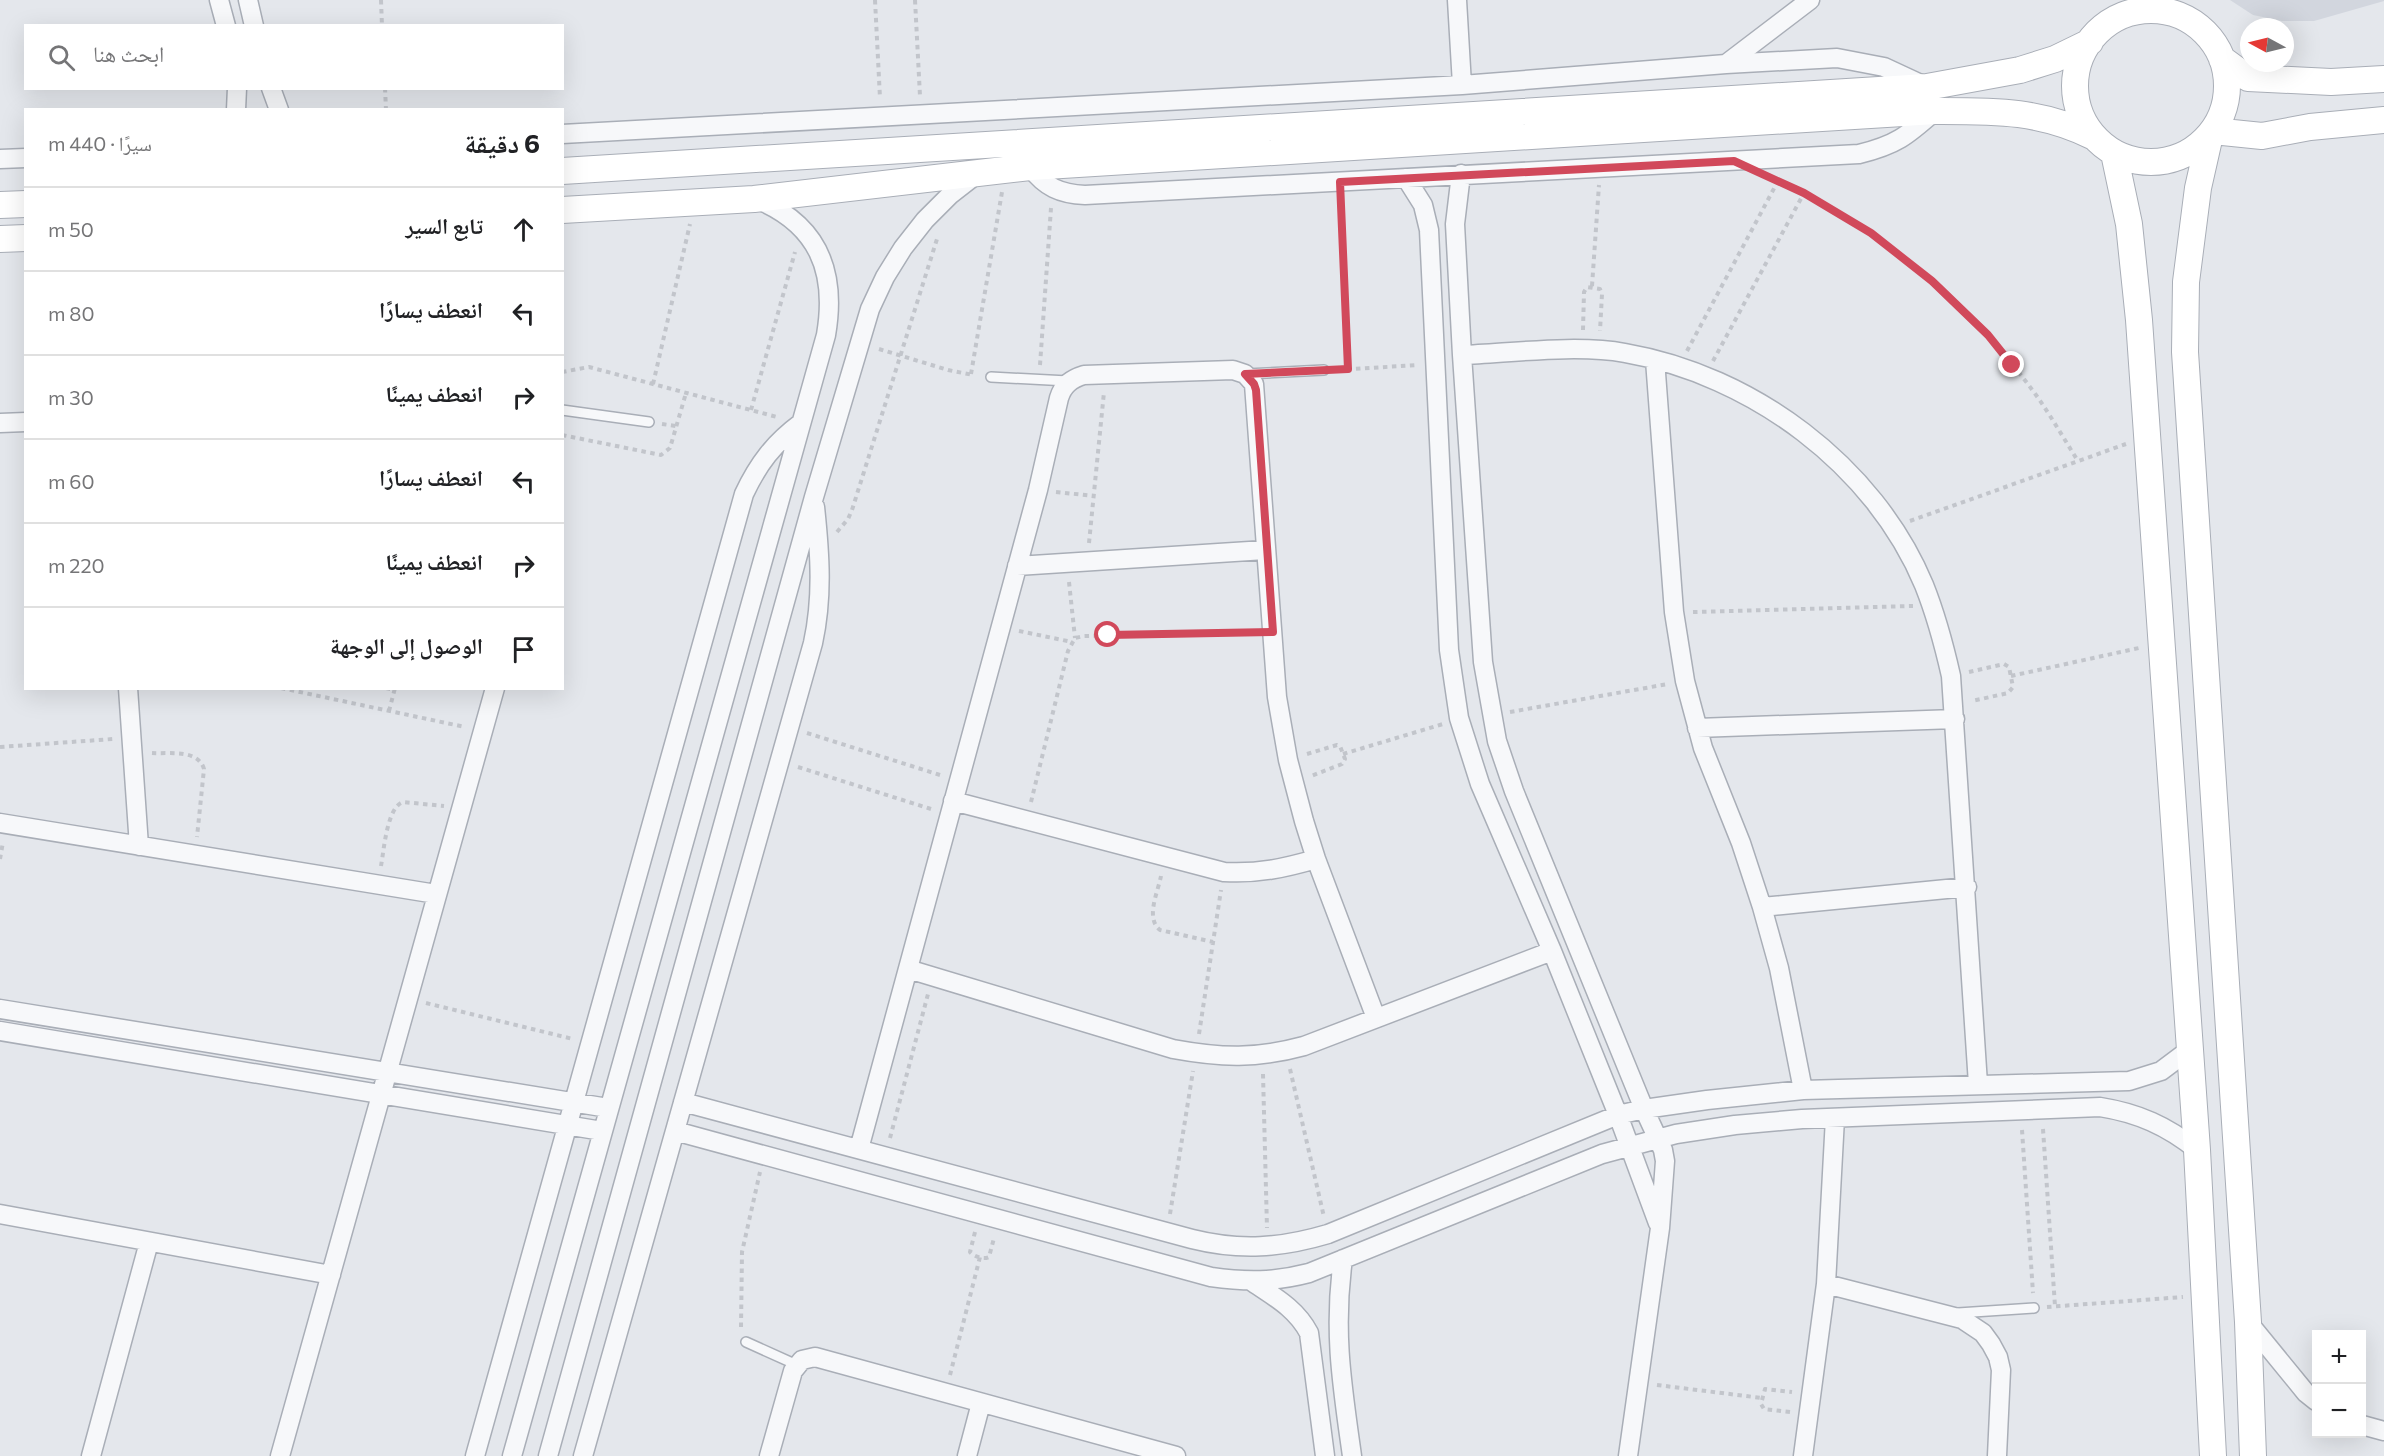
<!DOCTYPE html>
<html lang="ar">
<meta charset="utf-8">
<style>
body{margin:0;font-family:Commissioner,"Noto Naskh Arabic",sans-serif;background:#f2f2f2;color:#202124;direction:rtl}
.controls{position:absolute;right:18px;bottom:18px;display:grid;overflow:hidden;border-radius:0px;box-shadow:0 6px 24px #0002}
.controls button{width:54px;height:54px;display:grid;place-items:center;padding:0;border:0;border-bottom:2px solid #e0e0e0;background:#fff;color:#202124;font:30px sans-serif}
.compass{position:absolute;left:2240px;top:18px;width:54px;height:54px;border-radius:50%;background:#fff;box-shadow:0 6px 24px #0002;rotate:277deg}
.stop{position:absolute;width:18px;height:18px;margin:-14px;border:4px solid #d1495b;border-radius:50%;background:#fff}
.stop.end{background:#d1495b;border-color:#fff;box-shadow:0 2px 6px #0008}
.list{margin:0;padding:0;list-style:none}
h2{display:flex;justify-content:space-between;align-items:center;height:78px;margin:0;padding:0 24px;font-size:26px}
h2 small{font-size:20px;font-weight:400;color:#757577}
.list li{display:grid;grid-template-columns:39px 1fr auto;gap:18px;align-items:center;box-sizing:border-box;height:84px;padding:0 24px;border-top:2px solid #e0e0e0}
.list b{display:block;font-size:22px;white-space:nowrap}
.list em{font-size:20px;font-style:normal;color:#757577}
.icon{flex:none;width:33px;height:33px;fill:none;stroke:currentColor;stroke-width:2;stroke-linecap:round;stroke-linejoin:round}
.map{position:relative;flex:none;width:2384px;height:1456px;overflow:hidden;direction:ltr}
.search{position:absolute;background:#fff;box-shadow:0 6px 24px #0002;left:24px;top:24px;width:540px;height:66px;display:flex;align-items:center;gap:15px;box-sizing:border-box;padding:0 21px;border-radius:0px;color:#757577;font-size:22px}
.panel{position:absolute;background:#fff;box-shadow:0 6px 24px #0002;left:24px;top:108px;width:540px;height:582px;border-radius:0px;direction:rtl}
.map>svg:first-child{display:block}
</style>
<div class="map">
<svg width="2384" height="1456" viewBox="0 0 2384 1456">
<rect width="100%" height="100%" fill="#e4e7ec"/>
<path fill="#d2d6de" d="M 2230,0 L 2384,0 L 2384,1 L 2314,21 L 2282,21 L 2253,15 Z"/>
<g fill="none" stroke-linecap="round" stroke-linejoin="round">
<defs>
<path id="lane" d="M 1246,374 L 1324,370
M 991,377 L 1068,381
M 562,410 L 649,422
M 1958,1313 L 2034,1308
M 746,1342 L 797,1365"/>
<path id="street" d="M 219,0 L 226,26
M 248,0 L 254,26
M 1457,0 L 1462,85
M 1726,64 L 1810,0
M 271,88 L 279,110
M 236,110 L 237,88
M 562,134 L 1462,85 L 1726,64 L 1837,58 L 1884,67 L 1927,87
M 0,159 L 26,158
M 1030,167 C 1045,187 1060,194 1085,195 L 1859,154 C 1896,145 1907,136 1935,111
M 1461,174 L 1455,224 L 1462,355 L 1483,662 L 1497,741 L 1514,791 L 1644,1109 L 1663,1150 L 1665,1161 L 1660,1228 L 1628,1456
M 1406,178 L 1423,205 L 1429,230 L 1449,650 L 1459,718 L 1480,784 L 1552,951 L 1618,1115 L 1658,1223
M 1462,355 C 1511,353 1577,344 1625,353 C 1752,375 1874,465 1924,585 C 1936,615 1944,645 1951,676 L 1978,1084
M 1655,360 L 1674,612 L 1685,681 L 1703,748 L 1741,843 L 1762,907 L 1779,968 L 1803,1090
M 0,423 L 26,422
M 1017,566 L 1265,550
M 128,688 L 139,846
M 1697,728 L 1955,719
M 953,801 L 1224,872 C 1258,874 1285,868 1316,859
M 0,823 L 436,894
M 1762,907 L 1967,887
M 908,969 L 1173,1049 C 1222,1058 1256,1059 1304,1046 L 1552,951
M 0,1009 L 608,1108
M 0,1031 L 602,1131
M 683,1102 L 1192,1239 C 1240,1251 1281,1248 1328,1234 L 1618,1115 L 1644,1109 L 1707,1100 L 1803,1090 L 2129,1081 L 2161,1071 L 2189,1050
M 675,1131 L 1211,1277 C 1246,1282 1275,1282 1309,1273 L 1602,1154 L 1676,1134 L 1735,1125 L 1802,1119 L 2100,1107 C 2138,1113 2167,1126 2197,1150
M 859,1149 L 1038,490 L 1059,398 C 1063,385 1071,379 1084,375 L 1233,370 L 1245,374 L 1254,384 L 1277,697 L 1288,760 L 1304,821 L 1316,859 L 1376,1018
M 0,1214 L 331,1275
M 1343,1259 C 1333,1331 1342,1385 1352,1456
M 1251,1281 C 1273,1296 1296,1308 1309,1333 L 1325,1456
M 1826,1284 L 1962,1319 L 1983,1333 L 1991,1344 L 1998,1357 L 2001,1370 L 1997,1456
M 2248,1322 L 2306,1393 L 2316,1401
M 2362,1425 L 2384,1431
M 91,1456 L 149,1242
M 280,1456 L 495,688
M 475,1456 L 744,494 C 758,464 774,443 801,423
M 512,1456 L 826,335 C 837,271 818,224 756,199
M 548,1456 L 814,497 L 870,309 L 885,277 L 903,248 L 925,220 L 950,195 L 977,174
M 583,1456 L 813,643 C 823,597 820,554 815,507
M 769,1456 L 793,1371 L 802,1360 L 815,1357 L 1176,1456
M 967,1456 L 981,1403
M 1803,1456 L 1826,1284 L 1835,1118"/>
<path id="secondary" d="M2075 86a76 76 0 1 1 152 0a76 76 0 1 1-152 0Z
M 2222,59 L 2248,78 L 2331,82 L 2384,79
M 2213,131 L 2262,136 L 2310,127 L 2384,120
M 2210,135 L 2198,188 L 2186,282 L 2185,352 L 2248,1322 L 2253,1456
M 2114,153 L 2129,224 L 2139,320 L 2197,1150 L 2213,1456
M 562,171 L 1927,87 L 2020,70 L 2055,59 L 2090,42
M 0,205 L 26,204
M 562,210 L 754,199 L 1030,167 L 1935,111 C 1993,111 2041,110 2094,137
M 0,239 L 26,238"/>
</defs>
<use href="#lane" stroke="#a9aeb7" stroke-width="12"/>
<use href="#street" stroke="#a9aeb7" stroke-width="21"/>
<use href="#secondary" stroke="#a9aeb7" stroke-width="28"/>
<path stroke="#c2c5cb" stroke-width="4" stroke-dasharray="4.5 4.5" stroke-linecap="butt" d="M 381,0 L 382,26
M 875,0 L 880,98
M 915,0 L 920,96
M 385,88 L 386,110
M 1773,179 C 1878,227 1968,302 2036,395 C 2051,416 2064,439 2078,461
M 1341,199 L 1348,369
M 1592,286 L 1599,185
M 1583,330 L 1584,292 L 1587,287 L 1600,289 L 1602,294 L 1600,331
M 879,349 L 948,370 L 973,375
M 1687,351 L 1778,181
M 1713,361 L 1804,193
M 1040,365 L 1051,208
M 1338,370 L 1417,365
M 562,372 L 589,367 L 777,417
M 971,374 L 1002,192
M 653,384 L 690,224
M 751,410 L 795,252
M 662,424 L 676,426
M 562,435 L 661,455 L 670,448 L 686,393
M 1056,492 L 1094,496
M 1910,521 L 2126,444
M 837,532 L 848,519 L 852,510 L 937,239
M 1089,543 L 1104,392
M 1069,582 L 1075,638
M 1693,612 L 1913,606
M 1019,631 L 1072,642
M 1969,672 L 2004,664 L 2009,667 L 2013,687 L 2008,693 L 1972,701
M 2011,676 L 2139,648
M 281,688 L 465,727
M 386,688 L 394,690
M 389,711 L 395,688
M 1510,712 L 1668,684
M 807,733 L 940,775
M 0,747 L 113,739
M 152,753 C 170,754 198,749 204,769 L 197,837
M 1307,754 L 1337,745 L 1340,746 L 1345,759 L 1342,764 L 1311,776
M 1343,754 L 1443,724
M 798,767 L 931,809
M 1031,802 L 1068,651 L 1075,638 L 1084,636 L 1253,632
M 0,859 L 3,842
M 381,866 C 384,850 387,807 403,802 L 444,806
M 1161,876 C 1158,892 1145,918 1160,930 L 1213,942
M 426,1003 L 573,1039
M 1199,1034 L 1221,890
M 1290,1069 L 1324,1217
M 1263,1074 L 1267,1228
M 2043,1129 L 2055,1306
M 2022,1130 L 2033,1293
M 890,1138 L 928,994
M 1170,1214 L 1193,1071
M 975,1232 L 970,1252 C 973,1256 983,1260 989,1257 L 994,1238
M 2047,1307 L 2183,1297
M 741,1327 L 742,1252 L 760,1172
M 950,1375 L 980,1257
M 1657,1385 L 1762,1398
M 1790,1412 L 1764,1409 L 1761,1404 L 1765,1389 L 1792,1392"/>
<use href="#lane" stroke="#f7f8fa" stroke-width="9"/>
<use href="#street" stroke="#f7f8fa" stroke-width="18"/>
<use href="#secondary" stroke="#fff" stroke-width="26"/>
</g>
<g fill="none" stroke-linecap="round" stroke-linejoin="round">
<path stroke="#d1495b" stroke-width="8" d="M 1108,635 L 1273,632 L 1256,390 L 1254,384 L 1245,374 L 1348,369 L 1340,182 L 1734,161 L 1804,193 L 1871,233 L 1932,281 L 1988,335 L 2012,365"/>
</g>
</svg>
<div class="controls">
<button>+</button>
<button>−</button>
</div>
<svg class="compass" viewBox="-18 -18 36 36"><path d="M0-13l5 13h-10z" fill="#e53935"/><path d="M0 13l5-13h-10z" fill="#757577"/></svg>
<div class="stop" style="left:1108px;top:635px"></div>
<div class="stop end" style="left:2012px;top:365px"></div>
<div class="search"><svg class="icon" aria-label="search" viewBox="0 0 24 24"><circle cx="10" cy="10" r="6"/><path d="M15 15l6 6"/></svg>ابحث هنا</div>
<section class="panel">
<h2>6 دقيقة<small>سيرًا · 440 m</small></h2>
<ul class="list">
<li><svg class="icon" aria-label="ahead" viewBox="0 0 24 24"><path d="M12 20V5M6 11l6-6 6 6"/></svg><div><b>تابع السير</b></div><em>50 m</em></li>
<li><svg class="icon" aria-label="left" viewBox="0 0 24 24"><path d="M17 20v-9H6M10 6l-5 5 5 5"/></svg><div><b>انعطف يسارًا</b></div><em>80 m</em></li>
<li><svg class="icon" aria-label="right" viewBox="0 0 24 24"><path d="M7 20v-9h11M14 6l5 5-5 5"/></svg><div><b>انعطف يمينًا</b></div><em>30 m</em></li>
<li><svg class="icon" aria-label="left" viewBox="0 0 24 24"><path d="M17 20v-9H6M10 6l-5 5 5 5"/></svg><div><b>انعطف يسارًا</b></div><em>60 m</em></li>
<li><svg class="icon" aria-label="right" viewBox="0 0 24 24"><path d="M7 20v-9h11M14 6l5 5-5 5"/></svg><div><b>انعطف يمينًا</b></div><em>220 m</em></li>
<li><svg class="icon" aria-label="arrive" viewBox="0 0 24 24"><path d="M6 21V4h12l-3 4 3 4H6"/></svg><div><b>الوصول إلى الوجهة</b></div></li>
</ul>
</section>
</div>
